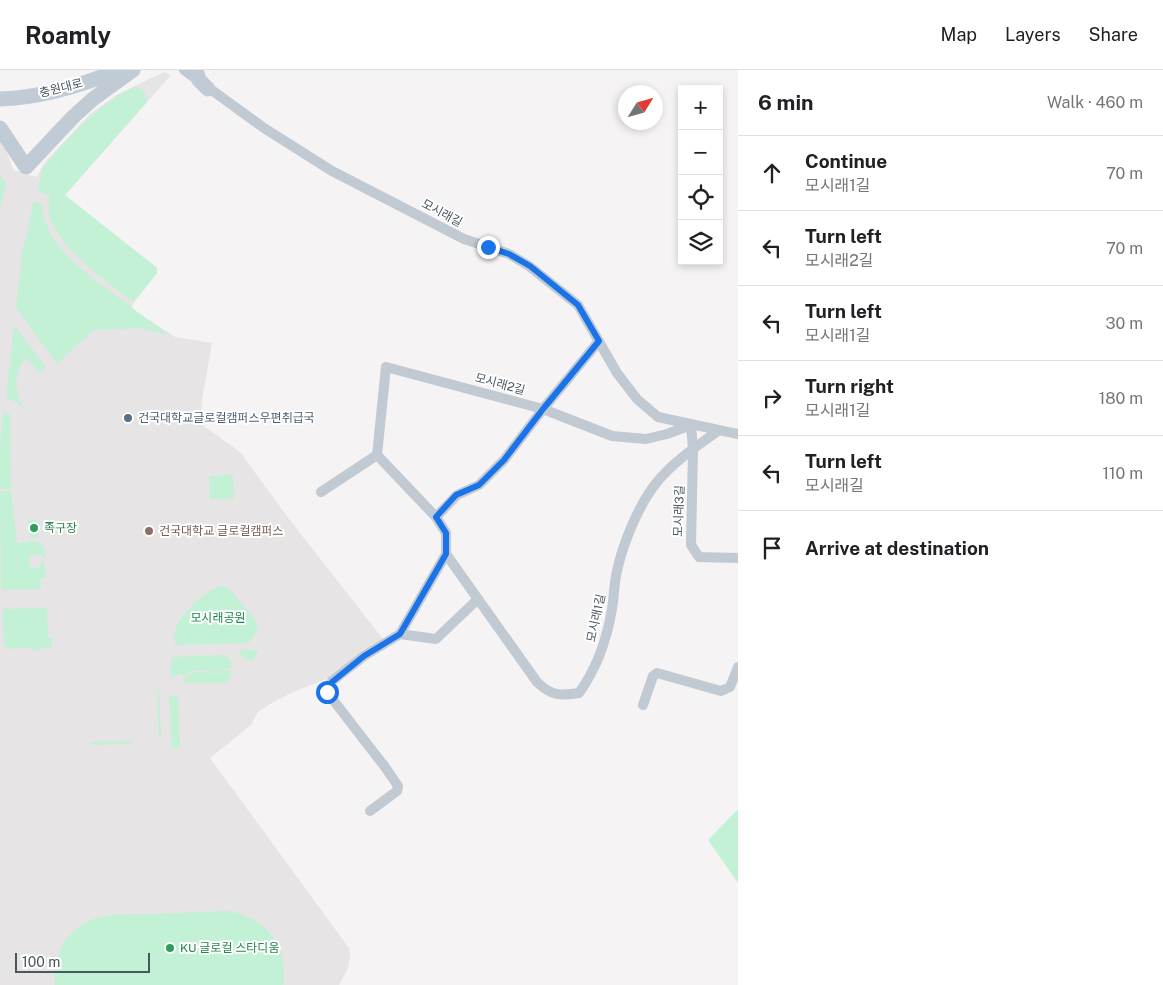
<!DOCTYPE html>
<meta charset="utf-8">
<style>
body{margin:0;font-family:"Public Sans","Noto Sans KR",sans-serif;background:#f6f6f6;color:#202124}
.controls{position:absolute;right:15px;top:15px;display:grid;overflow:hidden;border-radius:0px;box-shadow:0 2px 8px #0003}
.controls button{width:45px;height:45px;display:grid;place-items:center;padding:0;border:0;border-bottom:1px solid #e0e0e0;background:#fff;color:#202124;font:25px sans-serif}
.compass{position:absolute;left:618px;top:15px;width:45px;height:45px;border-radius:50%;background:#fff;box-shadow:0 2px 8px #0003;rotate:53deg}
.scale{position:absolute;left:15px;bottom:12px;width:135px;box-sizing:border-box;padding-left:5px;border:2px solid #4a5661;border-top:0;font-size:14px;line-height:18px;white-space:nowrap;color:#4a5661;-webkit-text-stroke:4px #fff;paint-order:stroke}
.stop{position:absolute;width:15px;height:15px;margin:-11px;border:4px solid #1a73e8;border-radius:50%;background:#fff}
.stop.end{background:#1a73e8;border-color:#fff;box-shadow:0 1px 5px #0008}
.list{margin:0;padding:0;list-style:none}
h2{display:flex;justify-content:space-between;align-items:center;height:65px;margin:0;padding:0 20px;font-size:21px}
h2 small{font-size:16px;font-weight:400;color:#757577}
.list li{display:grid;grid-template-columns:32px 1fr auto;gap:15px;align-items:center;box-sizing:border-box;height:75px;padding:0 20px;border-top:1px solid #e0e0e0}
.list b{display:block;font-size:19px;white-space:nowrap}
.list p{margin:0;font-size:16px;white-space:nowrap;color:#757577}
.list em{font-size:16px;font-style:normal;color:#757577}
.icon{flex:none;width:28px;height:28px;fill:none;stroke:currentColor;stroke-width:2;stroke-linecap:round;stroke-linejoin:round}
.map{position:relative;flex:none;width:738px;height:915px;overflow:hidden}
header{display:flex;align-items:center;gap:30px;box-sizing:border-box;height:70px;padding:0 25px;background:#fff;border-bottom:1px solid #e0e0e0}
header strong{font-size:24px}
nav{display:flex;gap:28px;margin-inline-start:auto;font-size:18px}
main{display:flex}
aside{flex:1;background:#fff}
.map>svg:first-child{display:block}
</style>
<header>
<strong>Roamly</strong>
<nav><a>Map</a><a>Layers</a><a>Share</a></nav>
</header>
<main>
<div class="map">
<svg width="738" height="915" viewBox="0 0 738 915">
<rect width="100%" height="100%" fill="#f5f3f3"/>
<path fill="#e6e4e5" d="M 164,2 L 171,5 L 65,125 L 157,198 L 157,203 L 134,232 L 132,236 L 134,240 L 175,267 L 212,273 L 202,330 L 201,351 L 204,356 L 240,382 L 289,449 L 383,569 L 338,605 L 295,621 L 270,634 L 258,642 L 251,655 L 210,688 L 349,878 L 350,884 L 348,898 L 339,915 L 0,915 L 0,67 L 7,81 L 13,100 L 37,107 L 44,93 L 90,44 L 116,25 Z"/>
<path fill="#c3f1d5" d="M 135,17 C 143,18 148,25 147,32 L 65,125 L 157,198 L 157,203 L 134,232 C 108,213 60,179 50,148 C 48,140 48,133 50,125 L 38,121 L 42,99 L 60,77 L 92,45 L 117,26 Z
M 0,105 L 6,114 L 0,139 Z
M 34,131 L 42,135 C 43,141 43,148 46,154 C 58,186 105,218 132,237 L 136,241 L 170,265 L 139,258 L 94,260 L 57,294 L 16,238 L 22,183 Z
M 14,255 L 46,297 L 41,303 L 26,288 C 12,302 15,325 25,340 L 16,332 L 6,328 Z
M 3,342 L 10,344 L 11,419 L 0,419 L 0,374 Z
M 233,405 L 234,429 L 210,429 L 209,406 Z
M 11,421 L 17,473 C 34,472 45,465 45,488 L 42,488 L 42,485 L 30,485 L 29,497 L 40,498 L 41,492 L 44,492 L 46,508 L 40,509 L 41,519 L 1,520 L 0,422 Z
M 37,449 L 39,467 L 31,468 L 28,450 Z
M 219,516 L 228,518 L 252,545 L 258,558 L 253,568 L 248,573 L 176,575 C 166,554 201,524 219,516 Z
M 47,538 L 48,568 L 52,568 L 52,577 L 46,577 L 35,581 L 25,577 L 11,579 L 4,576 L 2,539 Z
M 240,580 L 257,580 L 258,581 L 252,591 L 246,590 L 239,583 Z
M 225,585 L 231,590 L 231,598 L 219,602 L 193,600 L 184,607 L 181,604 L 172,607 L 171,611 L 171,591 L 172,587 Z
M 231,600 L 231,609 L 228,609 L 228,613 L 184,613 L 184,609 L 194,602 L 219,603 Z
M 159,619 L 161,666 L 159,669 L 157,620 Z
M 169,626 L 178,626 L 180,678 L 172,679 Z
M 130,671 L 131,674 L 92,675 L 91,672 Z
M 738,739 L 738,813 L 708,770 Z
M 224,841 C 263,843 290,876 283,915 L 55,915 C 51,884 69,855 100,847 C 117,843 136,844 154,844 C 177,843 201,842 224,841 Z"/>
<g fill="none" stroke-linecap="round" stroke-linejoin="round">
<path stroke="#c1cad2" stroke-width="10" d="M 184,0 L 264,58 L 332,101 L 464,169 L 509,184 L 529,196 L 578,235 L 617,303 L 637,329 L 658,347 L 738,364
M 599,271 L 543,339 L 504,390 L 479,415 L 457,425 L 436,447 L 446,463 L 446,484 L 537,612 C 551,626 561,626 579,623 C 597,598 607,569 612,539 C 614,527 614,514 617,501 C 623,473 639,434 657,412 C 674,391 697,376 718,361
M 321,422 L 377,385
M 436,447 L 377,385 L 386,297 L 543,339 L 612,366 L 646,369 L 667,364 L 691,355 L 693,379 L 691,475 L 699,487 L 738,488
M 400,564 L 446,484
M 643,635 L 653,606 L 657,603 L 721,621 L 730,617 L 738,597
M 370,741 L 397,721 L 398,716 L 385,697 L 327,622 L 332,611 L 364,586 L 400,564 L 436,569 L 478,529"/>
<path stroke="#c1cbd6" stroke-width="15" d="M 196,0 L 199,10 L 208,19
M 0,29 C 41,28 82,15 120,0
M 0,58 L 26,97 L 74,46 L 93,29 L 133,0"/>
</g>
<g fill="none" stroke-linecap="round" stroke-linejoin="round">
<path stroke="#1a73e8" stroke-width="6" d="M 327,622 L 332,612 L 364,586 L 400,564 L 446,484 L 446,463 L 436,447 L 456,425 L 479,415 L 504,390 L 543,339 L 599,271 L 578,235 L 530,196 L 509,184 L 488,177"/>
</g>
<circle fill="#5c6f8a" stroke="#fff" stroke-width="2" cx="128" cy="348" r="5"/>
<g fill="#2e9e5b" stroke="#fff" stroke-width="2">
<circle cx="34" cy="458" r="5"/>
<circle cx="170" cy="878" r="5"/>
</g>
<circle fill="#8d6e63" stroke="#fff" stroke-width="2" cx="149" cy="461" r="5"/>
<g text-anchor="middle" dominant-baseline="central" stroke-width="4" stroke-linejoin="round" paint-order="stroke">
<g font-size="12" fill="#4a5661" stroke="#fff">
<text transform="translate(61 18) rotate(-14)">충원대로</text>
<text transform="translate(442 143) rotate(28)">모시래길</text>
<text transform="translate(500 314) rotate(15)">모시래2길</text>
<text transform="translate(679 441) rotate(-88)">모시래3길</text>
<text transform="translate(596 548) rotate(-78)">모시래1길</text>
</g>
<g font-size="12" fill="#4e5e75" stroke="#fff" text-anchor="start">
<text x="138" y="348">건국대학교글로컬캠퍼스우편취급국</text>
</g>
<g font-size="12" fill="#27864d" stroke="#fff" text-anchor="start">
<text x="44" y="458">족구장</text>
<text x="180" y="878">KU 글로컬 스타디움</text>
</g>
<g font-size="12" fill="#785e54" stroke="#fff" text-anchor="start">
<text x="159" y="461">건국대학교 글로컬캠퍼스</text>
</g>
<g font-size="12" fill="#17864f" stroke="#fff">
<text x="218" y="548">모시래공원</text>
</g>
</g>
</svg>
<div class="controls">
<button>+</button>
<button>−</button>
<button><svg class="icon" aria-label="locate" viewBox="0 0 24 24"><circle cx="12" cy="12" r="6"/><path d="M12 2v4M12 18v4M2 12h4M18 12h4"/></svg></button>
<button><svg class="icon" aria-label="layers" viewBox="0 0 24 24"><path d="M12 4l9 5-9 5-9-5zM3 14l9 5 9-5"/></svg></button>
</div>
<svg class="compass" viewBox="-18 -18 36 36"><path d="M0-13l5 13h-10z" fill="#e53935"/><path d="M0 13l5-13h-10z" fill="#757577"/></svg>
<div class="scale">100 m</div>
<div class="stop" style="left:327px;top:622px"></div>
<div class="stop end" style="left:488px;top:177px"></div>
</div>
<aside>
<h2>6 min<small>Walk · 460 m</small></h2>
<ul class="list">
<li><svg class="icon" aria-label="ahead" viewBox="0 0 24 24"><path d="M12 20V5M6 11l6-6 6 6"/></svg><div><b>Continue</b><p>모시래1길</p></div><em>70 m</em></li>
<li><svg class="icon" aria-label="left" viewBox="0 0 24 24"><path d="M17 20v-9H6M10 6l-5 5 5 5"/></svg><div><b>Turn left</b><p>모시래2길</p></div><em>70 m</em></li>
<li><svg class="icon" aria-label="left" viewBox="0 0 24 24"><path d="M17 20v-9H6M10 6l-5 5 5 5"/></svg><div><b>Turn left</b><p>모시래1길</p></div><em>30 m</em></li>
<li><svg class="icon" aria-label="right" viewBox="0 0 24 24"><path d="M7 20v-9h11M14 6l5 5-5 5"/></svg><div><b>Turn right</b><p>모시래1길</p></div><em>180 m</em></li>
<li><svg class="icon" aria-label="left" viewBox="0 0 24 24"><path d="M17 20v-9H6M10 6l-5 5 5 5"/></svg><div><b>Turn left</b><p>모시래길</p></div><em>110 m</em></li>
<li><svg class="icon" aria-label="arrive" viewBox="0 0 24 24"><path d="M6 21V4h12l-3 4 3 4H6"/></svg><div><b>Arrive at destination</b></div></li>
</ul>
</aside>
</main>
